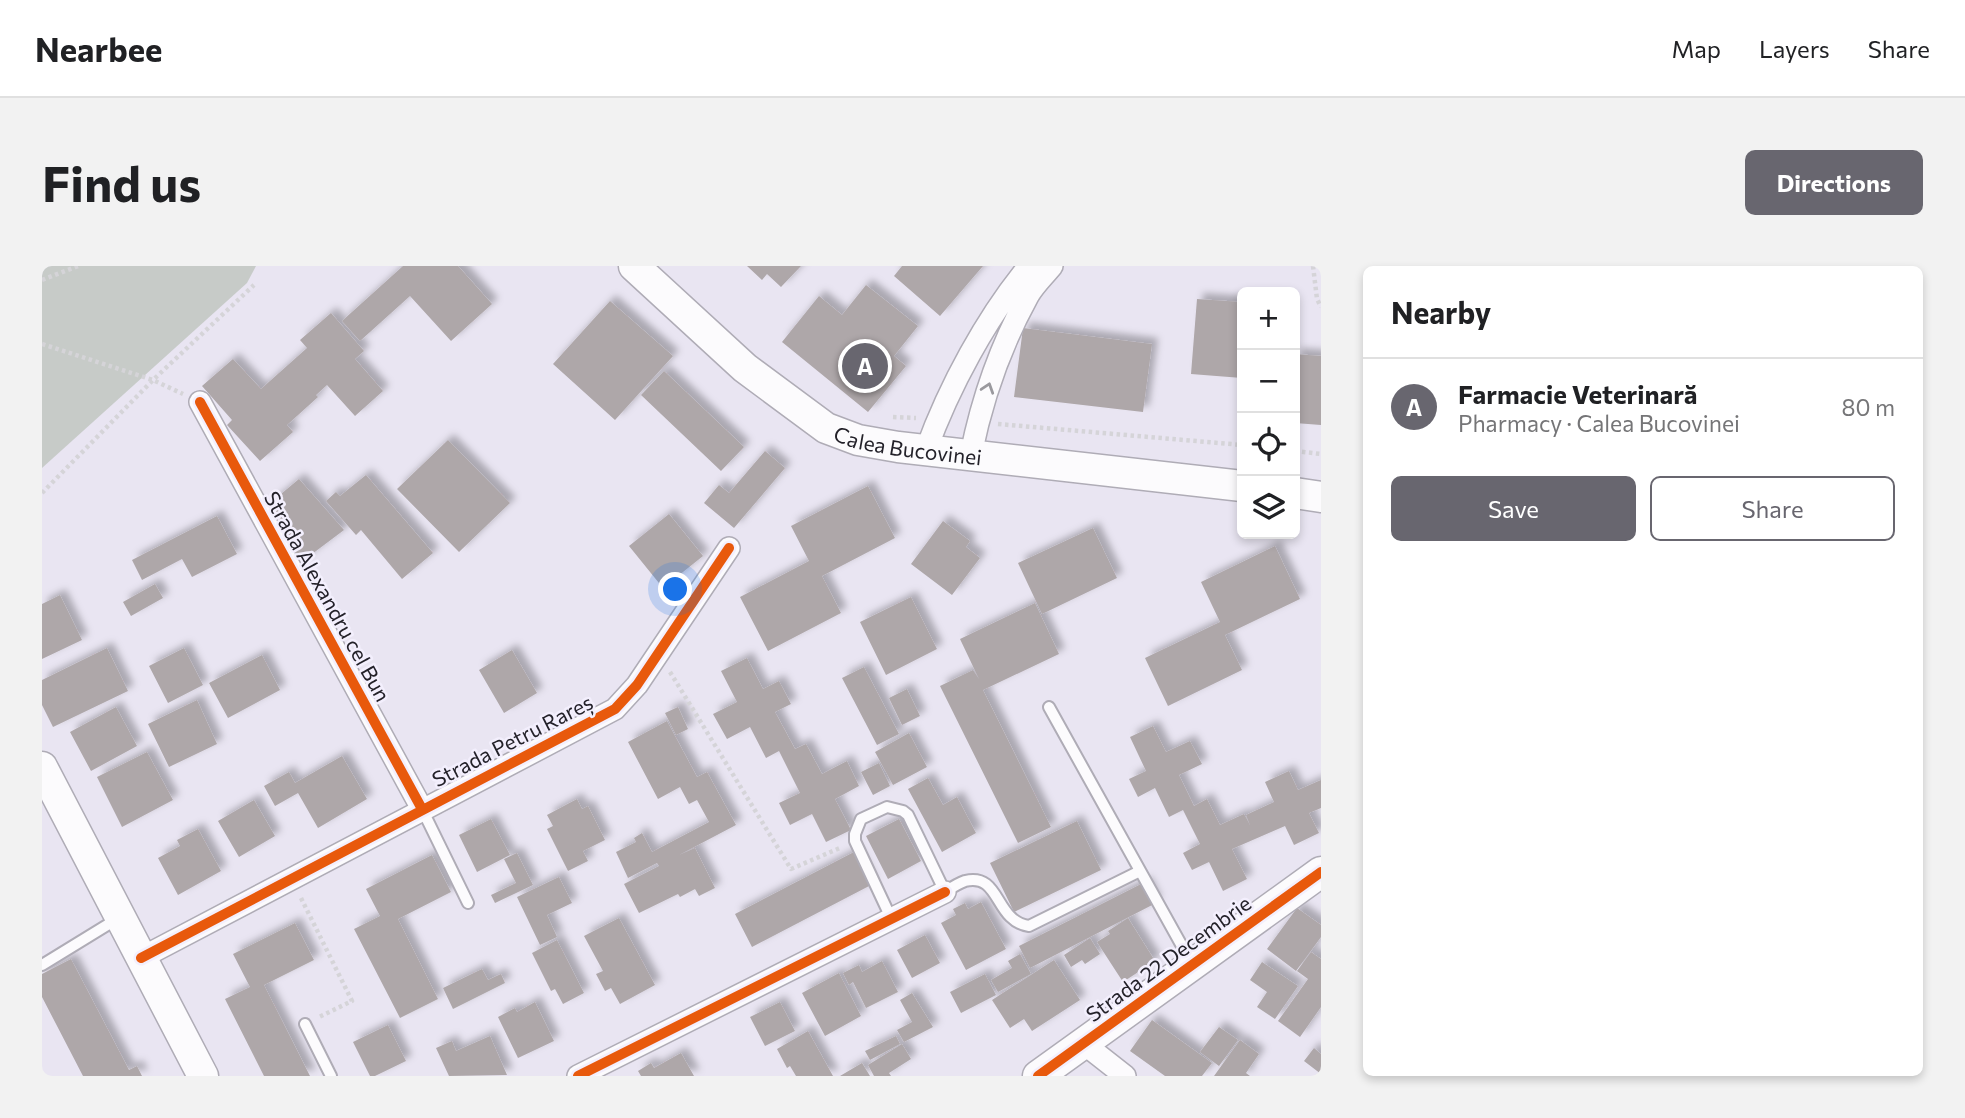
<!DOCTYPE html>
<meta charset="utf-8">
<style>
body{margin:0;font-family:Commissioner,sans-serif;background:#f2f2f2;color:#202124}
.controls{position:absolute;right:21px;top:21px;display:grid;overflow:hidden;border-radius:10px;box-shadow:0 4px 10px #0003}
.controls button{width:63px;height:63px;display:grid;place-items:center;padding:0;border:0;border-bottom:2px solid #e0e0e0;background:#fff;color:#202124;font:35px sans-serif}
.you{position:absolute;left:634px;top:324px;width:24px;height:24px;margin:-18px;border:5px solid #fff;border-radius:50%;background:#1a73e8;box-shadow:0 0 0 10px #1a73e833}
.badge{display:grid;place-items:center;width:46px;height:46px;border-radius:50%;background:#68666f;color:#fff;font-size:23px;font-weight:700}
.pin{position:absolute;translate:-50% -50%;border:4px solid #fff;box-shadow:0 2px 7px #0006}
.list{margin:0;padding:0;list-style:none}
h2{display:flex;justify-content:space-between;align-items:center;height:91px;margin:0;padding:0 28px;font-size:30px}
h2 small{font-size:23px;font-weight:400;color:#757577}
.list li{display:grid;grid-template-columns:46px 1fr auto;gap:21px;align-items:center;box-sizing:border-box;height:98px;padding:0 28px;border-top:2px solid #e0e0e0}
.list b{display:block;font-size:26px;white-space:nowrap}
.list p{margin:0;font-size:23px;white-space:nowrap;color:#757577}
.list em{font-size:23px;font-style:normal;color:#757577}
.actions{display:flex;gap:14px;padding:21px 28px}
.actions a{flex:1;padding:16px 0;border:2px solid #68666f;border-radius:10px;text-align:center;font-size:24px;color:#68666f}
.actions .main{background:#68666f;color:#fff}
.icon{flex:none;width:38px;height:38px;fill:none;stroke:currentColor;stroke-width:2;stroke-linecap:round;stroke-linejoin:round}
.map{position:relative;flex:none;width:1279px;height:810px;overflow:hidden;border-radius:10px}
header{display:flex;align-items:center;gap:42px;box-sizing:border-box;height:98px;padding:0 35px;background:#fff;border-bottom:2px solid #e0e0e0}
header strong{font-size:33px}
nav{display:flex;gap:38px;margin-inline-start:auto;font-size:24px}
.intro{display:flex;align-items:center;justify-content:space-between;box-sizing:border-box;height:168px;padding:0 42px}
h1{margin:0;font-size:49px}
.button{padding:18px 32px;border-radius:10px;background:#68666f;color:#fff;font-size:24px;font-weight:700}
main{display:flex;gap:42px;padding:0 42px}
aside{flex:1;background:#fff;border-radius:10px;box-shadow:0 4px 10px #0003}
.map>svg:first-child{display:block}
</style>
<header>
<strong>Nearbee</strong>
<nav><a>Map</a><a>Layers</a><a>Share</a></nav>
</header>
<div class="intro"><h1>Find us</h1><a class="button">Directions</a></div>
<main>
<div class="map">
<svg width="1279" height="810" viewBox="0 0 1279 810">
<defs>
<filter id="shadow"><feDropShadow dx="6" dy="-6" stdDeviation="3.5" flood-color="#0004"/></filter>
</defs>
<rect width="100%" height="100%" fill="#e9e5f2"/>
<path fill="#c7cbc8" d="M 0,0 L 214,0 L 205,17 L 0,202 Z"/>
<path fill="#aea7a9" filter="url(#shadow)" d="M 361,0 L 416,0 L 450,38 L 409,75 L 368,30 L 318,75 L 300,55 Z
M 705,0 L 759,0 L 739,21 L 725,8 L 720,14 Z
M 860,0 L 941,0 L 898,50 L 852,10 Z
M 824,19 L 876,60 L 852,90 L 864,100 L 826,146 L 740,76 L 777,30 L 800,49 Z
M 1155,33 L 1200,36 L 1200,112 L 1149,108 Z
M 568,35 L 631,90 L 573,154 L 511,98 Z
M 289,47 L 322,85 L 313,93 L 341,125 L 313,150 L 285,119 L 274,129 L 276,131 L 245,159 L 251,166 L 218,195 L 185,159 L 190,154 L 160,120 L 191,93 L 219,123 L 265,82 L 258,74 Z
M 981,62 L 1110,78 L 1101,146 L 972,131 Z
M 1253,88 L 1279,90 L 1279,159 L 1253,157 Z
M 622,105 L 702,181 L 679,205 L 599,129 Z
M 406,174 L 468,237 L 417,286 L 355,223 Z
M 723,185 L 743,202 L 692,262 L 662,237 L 677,219 L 687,227 Z
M 324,209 L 391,287 L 360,313 L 319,264 L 314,269 L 284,235 L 294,226 L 298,230 Z
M 257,213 L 302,264 L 258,297 L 236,255 L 239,252 L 227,238 Z
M 826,220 L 853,272 L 780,310 L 799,347 L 726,385 L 698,331 L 767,295 L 749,260 Z
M 627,248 L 661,290 L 621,322 L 587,280 Z
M 175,250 L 195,288 L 150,311 L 140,293 L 100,314 L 90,294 Z
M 901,255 L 928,275 L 924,281 L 938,292 L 910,329 L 869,298 Z
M 1051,262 L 1075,312 L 1000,348 L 976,297 Z
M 1233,280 L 1258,333 L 1183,369 L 1200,404 L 1126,440 L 1103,392 L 1178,356 L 1159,316 Z
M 113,318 L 121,332 L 89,350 L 81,336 Z
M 18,329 L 40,374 L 0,393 L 0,338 Z
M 869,331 L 895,383 L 844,409 L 818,356 Z
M 993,337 L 1017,388 L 941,424 L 1009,561 L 976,577 L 898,420 L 931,404 L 937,413 L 918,373 Z
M 65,382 L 86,425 L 11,461 L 0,439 L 0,414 Z
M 142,382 L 161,419 L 126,437 L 107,400 Z
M 470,384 L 495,427 L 462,447 L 437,404 Z
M 220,389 L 238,424 L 186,452 L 167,417 Z
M 705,392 L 721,423 L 737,415 L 749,438 L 733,446 L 753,483 L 764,478 L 780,508 L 805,495 L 817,520 L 793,533 L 809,564 L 784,576 L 770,548 L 748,559 L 737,537 L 758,527 L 737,485 L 724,492 L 708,461 L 685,473 L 671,448 L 695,436 L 679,405 Z
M 822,401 L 857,468 L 835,479 L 800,412 Z
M 865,423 L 878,450 L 860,459 L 847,432 Z
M 155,434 L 175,478 L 127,501 L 106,458 Z
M 74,441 L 95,480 L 49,505 L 28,466 Z
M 636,441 L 646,463 L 634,469 L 623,447 Z
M 625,455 L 655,511 L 665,506 L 694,559 L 637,589 L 653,582 L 673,622 L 657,630 L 653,623 L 638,631 L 636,628 L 597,647 L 582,618 L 617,600 L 615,597 L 586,612 L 574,586 L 594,576 L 592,572 L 600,567 L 610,586 L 667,556 L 655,534 L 647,538 L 638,521 L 616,533 L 586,476 Z
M 1111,460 L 1124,486 L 1148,475 L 1160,498 L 1137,509 L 1152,540 L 1165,533 L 1178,559 L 1202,548 L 1208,559 L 1204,549 L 1232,536 L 1223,516 L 1247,505 L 1256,524 L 1279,514 L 1279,542 L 1267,547 L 1277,567 L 1252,579 L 1243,560 L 1190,583 L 1205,613 L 1181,625 L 1167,596 L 1150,604 L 1141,587 L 1158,578 L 1141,544 L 1127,551 L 1113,522 L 1096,531 L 1087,513 L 1104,505 L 1088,471 Z
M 867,467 L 885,501 L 851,519 L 833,486 Z
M 105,486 L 131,534 L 80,561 L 55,511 Z
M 300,490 L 325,533 L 276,562 L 256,527 L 233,540 L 222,520 L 247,506 L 253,517 Z
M 837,497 L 848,520 L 831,529 L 819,506 Z
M 886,512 L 901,539 L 915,531 L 934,567 L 900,586 L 866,523 Z
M 535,533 L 540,543 L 546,540 L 563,574 L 541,585 L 546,595 L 526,605 L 505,563 L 511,560 L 505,549 Z
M 212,534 L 233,570 L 197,591 L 176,555 Z
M 449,553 L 468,589 L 435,606 L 417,569 Z
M 857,553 L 879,595 L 846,613 L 824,570 Z
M 1035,555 L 1059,604 L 972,646 L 948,597 Z
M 156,563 L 179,605 L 136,629 L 116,592 L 138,580 L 135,574 Z
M 812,586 L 829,619 L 710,681 L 693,648 Z
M 475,587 L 491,619 L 453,637 L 449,629 L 474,617 L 462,593 Z
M 390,589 L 409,626 L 356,653 L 396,733 L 358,752 L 312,663 L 338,650 L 324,623 Z
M 517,611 L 530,637 L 505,649 L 515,671 L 498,679 L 475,631 Z
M 1103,616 L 1114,637 L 988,702 L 977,680 Z
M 939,636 L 964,683 L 924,704 L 899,657 L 914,649 L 911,643 L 923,637 L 926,643 Z
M 1255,642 L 1279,659 L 1279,671 L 1254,705 L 1225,683 Z
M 577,652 L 613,719 L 578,738 L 569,722 L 563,725 L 554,708 L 561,705 L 542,670 Z
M 1086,652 L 1113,695 L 1081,716 L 1055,676 L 1068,668 L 1066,665 Z
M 253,657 L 272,694 L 222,719 L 268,810 L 222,810 L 183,733 L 208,721 L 191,688 Z
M 883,669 L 898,697 L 870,712 L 855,684 Z
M 1048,672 L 1058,688 L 1043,698 L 1040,694 L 1029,701 L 1022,689 Z
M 515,674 L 542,727 L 521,738 L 513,723 L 509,725 L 490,687 Z
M 1269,686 L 1279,693 L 1279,741 L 1258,771 L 1236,755 L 1266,713 L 1255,705 Z
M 978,688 L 989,708 L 956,726 L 949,714 L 970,702 L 966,695 Z
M 29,693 L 87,804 L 95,800 L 100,810 L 41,810 L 0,731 L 0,708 Z
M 1012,694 L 1038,734 L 990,765 L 982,753 L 968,762 L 950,734 Z
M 840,695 L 856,726 L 824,742 L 811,716 L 807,719 L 801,707 L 817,699 L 820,706 Z
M 1220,696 L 1256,720 L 1233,753 L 1215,741 L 1225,726 L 1208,714 Z
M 440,703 L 446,714 L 459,708 L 463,717 L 411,743 L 401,722 Z
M 797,707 L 819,750 L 783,770 L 760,727 Z
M 943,708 L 954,729 L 919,747 L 908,726 Z
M 870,727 L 891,761 L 862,776 L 855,764 L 870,756 L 858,734 Z
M 493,736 L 512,775 L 476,792 L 456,751 L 473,742 L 475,746 Z
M 738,736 L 753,765 L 723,780 L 708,751 Z
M 1110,754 L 1170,797 L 1160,810 L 1123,810 L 1088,785 Z
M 346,759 L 364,795 L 333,810 L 328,810 L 311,776 Z
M 1177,761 L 1196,774 L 1177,800 L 1158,786 Z
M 766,765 L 791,810 L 754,810 L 748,800 L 745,802 L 735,783 Z
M 448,770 L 465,809 L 407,810 L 394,782 L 410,775 L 414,785 Z
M 854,770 L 858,778 L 828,794 L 823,785 Z
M 1198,774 L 1217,788 L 1204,807 L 1208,810 L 1172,810 Z
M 860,778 L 869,793 L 847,807 L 849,810 L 832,810 L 826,799 Z
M 1272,782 L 1279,788 L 1279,808 L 1262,795 Z
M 639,787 L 652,810 L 599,810 L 596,805 L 609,797 L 612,802 Z
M 820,797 L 828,810 L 798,810 Z"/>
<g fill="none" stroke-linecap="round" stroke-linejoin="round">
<defs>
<path id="lane" d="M 1007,441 L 1150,698
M 380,543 L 426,637
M 849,652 L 813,575 L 813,568 L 819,553 L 845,541 L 861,545 L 866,549 L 903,626 C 909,622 917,617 923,615 C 959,606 952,655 987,660 L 1098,605
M 0,699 L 75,653
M 263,758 L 289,810"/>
<path id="street" d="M 158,136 L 380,543
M 884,184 C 907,121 944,52 987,0
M 929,188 C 940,133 959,79 986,30 C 992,19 1002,10 1010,0
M 99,692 L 573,443 L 595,419 L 687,282
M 1041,777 L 1083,810
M 536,810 L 903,626"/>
<g id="secondary">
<path id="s1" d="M 592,0 L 703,102 L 784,162 L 816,174 L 856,181 L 1200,220"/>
<path d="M 1253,227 L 1279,231"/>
<path d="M 0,501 L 161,810"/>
<path d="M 996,810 L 1279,606"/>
</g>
</defs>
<use href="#lane" stroke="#afacb6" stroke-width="14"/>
<use href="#street" stroke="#afacb6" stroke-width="24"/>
<use href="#secondary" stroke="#afacb6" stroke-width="33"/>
<path stroke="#d5d4d8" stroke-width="4.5" stroke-dasharray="3.5 3.5" stroke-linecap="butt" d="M 1271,0 L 1275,33 L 1279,41
M 0,14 L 36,0
M 0,78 L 111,114 L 141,128
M 851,151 L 874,152
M 956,158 L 1200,179
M 1253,185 L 1279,188
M 0,227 L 111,114 L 212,19
M 628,406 L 749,603 L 798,582
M 259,632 L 310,735 L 275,752"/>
<use href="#lane" stroke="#fcfbfd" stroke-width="10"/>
<use href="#street" stroke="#fcfbfd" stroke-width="21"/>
<use href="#secondary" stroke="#fcfbfd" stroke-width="30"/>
<defs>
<path id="cycleway" d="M 158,136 L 380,543
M 99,692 L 573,443 L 595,419 L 687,282
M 536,810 L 903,626
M 996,810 L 1279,606"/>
</defs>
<use href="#cycleway" stroke="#f3effd" stroke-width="15"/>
<use href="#cycleway" stroke="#e8590c" stroke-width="10"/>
</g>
<defs><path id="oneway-chevron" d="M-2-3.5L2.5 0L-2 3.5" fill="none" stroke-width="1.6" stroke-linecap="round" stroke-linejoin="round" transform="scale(1.75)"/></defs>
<use stroke="#9a999e" href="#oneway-chevron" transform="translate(946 122) rotate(-72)"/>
<g text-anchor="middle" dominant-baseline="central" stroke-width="5" stroke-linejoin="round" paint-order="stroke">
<g font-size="21" fill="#232129" stroke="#f3effd">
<text stroke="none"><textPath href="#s1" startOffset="336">Calea Bucovinei</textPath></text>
<text transform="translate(286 330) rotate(61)">Strada Alexandru cel Bun</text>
<text transform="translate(470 474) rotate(-27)">Strada Petru Rareș</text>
<text transform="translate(1126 692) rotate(-36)">Strada 22 Decembrie</text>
</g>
</g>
</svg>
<div class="controls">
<button>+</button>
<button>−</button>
<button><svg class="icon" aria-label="locate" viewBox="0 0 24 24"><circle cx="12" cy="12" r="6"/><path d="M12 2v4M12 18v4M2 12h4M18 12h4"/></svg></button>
<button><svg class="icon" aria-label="layers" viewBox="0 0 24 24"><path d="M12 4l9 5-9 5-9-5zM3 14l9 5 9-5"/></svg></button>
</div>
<div class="you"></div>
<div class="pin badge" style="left:823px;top:100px">A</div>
</div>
<aside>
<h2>Nearby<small></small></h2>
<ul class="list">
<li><span class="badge">A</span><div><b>Farmacie Veterinară</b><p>Pharmacy · Calea Bucovinei</p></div><em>80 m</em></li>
</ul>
<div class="actions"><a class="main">Save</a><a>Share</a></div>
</aside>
</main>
